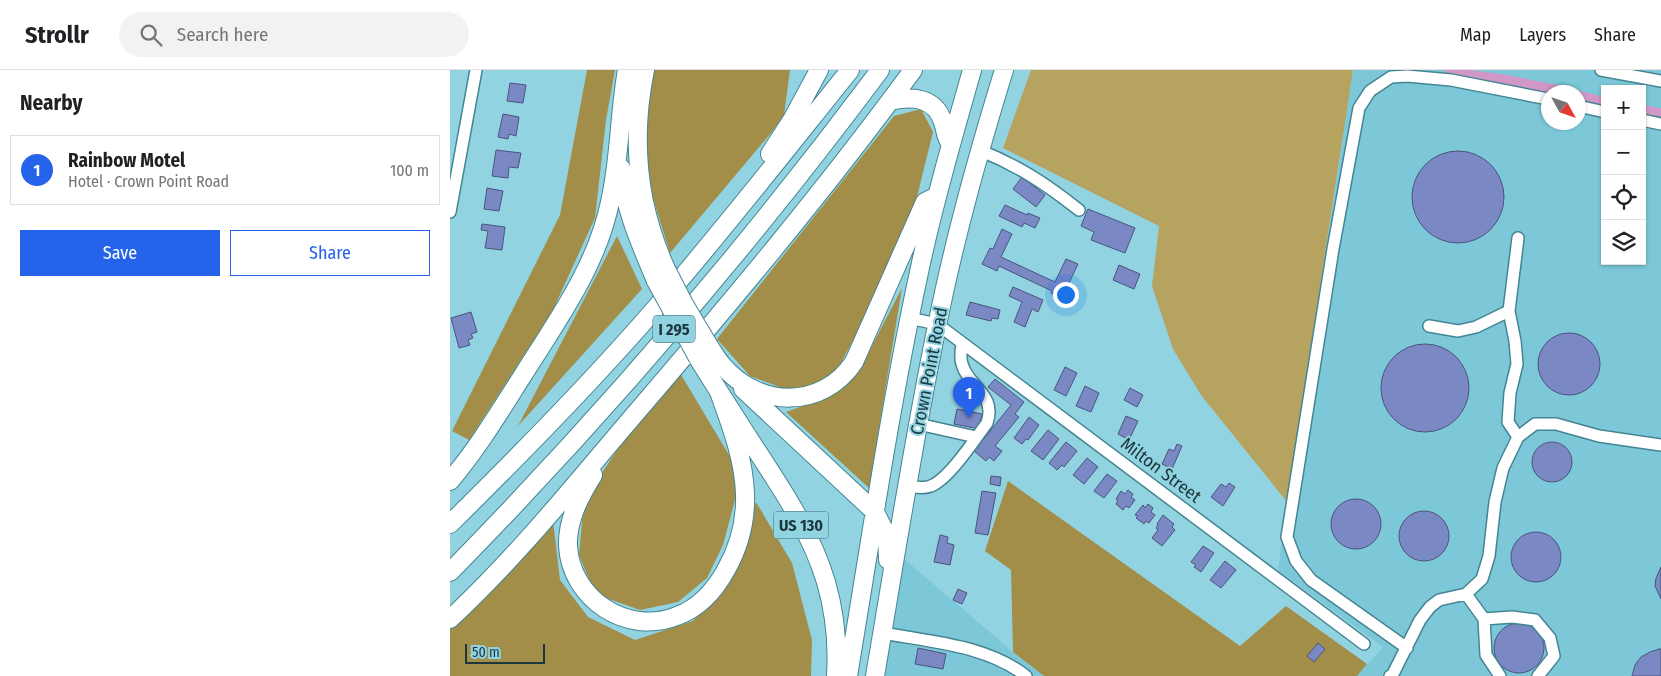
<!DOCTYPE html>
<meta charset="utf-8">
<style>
body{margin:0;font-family:"Fira Sans Condensed",sans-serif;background:#f2f2f2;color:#202124}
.controls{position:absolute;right:15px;top:15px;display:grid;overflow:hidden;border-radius:0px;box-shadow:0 1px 4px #0004}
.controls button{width:45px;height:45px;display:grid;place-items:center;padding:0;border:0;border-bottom:1px solid #e0e0e0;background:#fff;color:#202124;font:25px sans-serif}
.compass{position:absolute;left:1091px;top:15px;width:45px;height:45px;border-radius:50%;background:#fff;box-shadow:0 1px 4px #0004;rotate:130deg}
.scale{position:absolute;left:15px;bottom:12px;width:80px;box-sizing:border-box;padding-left:5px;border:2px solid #1b363c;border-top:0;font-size:14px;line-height:18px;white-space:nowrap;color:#1b363c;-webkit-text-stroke:4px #92d3e2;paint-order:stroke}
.you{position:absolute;left:615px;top:224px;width:18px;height:18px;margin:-12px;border:4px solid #fff;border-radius:50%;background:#1a73e8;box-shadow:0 0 0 8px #1a73e833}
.badge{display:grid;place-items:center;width:32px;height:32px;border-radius:50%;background:#2563eb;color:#fff;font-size:16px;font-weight:700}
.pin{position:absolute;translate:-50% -41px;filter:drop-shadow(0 1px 2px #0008)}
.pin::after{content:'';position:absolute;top:26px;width:18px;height:15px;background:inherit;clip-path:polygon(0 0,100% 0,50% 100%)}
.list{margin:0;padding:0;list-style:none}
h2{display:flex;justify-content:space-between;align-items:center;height:65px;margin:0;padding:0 20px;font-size:21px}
h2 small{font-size:16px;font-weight:400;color:#757577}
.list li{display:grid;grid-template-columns:32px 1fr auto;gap:15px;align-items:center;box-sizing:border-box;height:70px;margin:0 10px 10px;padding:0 10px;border:1px solid #e0e0e0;border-radius:0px}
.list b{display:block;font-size:19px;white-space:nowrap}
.list p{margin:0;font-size:16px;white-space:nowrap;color:#757577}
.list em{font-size:16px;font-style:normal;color:#757577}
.actions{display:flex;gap:10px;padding:15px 20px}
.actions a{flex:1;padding:11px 0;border:1px solid #2563eb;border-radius:0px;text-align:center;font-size:18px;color:#2563eb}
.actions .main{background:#2563eb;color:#fff}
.icon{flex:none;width:28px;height:28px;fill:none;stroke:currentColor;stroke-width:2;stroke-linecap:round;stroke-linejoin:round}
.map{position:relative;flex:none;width:1211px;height:606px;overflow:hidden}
header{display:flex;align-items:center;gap:30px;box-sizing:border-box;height:70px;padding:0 25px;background:#fff;border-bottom:1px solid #e0e0e0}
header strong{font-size:24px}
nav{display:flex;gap:28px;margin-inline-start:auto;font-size:18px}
.search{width:350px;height:45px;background:#f2f2f2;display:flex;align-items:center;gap:12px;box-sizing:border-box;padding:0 18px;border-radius:28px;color:#757577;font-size:19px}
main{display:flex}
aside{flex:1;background:#fff}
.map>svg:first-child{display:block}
</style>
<header>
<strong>Strollr</strong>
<div class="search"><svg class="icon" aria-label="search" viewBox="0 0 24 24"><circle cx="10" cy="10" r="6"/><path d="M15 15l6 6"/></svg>Search here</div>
<nav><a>Map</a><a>Layers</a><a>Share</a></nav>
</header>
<main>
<aside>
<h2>Nearby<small></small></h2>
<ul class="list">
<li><span class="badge">1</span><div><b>Rainbow Motel</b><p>Hotel · Crown Point Road</p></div><em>100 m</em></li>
</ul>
<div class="actions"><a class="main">Save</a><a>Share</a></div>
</aside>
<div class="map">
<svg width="1211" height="606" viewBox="0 0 1211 606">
<rect width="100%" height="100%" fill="#92d3e2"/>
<path fill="#7cc7d8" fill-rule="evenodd" d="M 903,0 L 1211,0 L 1211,606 L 907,606 L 933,577 L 828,500 ZM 1155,19 L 1192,19 L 1192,191 L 1155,191 ZM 1098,22 L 1128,22 L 1128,52 L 1098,52 Z
M 447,483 L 563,582 L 594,606 L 425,606 Z"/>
<path fill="#b6a360" d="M 581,0 L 903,0 L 837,432 L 751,325 L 723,279 L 702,216 L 709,156 L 553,78 Z"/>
<path fill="#a28e49" d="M 137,0 L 165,0 L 156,50 L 145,148 L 102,242 L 19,370 L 2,361 L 110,145 Z
M 203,0 L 340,0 L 334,45 L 321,63 L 220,183 L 201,122 L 193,56 Z
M 471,39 L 483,62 L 462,147 L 407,263 L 385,304 L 346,323 L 300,306 L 267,269 L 444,46 Z
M 167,166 L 192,219 L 68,356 Z
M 452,218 L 419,418 L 336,342 L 378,327 L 411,297 Z
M 230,303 L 282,390 L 286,426 L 273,475 L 257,508 L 228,532 L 190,540 L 145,524 L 129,485 L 134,430 L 173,371 Z
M 558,411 L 790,576 L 836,536 L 917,594 L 907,606 L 594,606 L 563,582 L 561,500 L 535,481 Z
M 306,432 L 342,493 L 362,570 L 361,606 L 0,606 L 0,551 L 103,451 L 110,510 L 138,547 L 185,570 L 243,551 L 285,503 Z"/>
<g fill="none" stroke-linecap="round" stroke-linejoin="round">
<path stroke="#d198c7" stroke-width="11" d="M 1001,0 L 1000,3 L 1054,10 L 1114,22
M 1128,26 L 1155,33
M 1192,40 L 1211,44"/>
</g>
<path fill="#7a88c4" stroke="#4b547e" d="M 60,13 L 76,15 L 73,33 L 57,31 Z
M 53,44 L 69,47 L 66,66 L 59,64 L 58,69 L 48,67 Z
M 46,80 L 71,83 L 68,98 L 59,97 L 58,108 L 42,106 Z
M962 127a46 46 0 1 1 92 0a46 46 0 1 1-92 0Z
M 572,107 L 595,125 L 586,137 L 563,119 Z
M 37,118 L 53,121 L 49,141 L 34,139 Z
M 555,135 L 577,145 L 578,143 L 590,148 L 585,158 L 574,153 L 572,157 L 549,146 Z
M 638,139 L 685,158 L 675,183 L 641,170 L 644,162 L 631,156 Z
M 32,154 L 55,157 L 52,180 L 35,178 L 38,161 L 31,160 Z
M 552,159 L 562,164 L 551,187 L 605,212 L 616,189 L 628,194 L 612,228 L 601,223 L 602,221 L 549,196 L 547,201 L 532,194 L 540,178 L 543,179 Z
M 669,195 L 690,204 L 684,219 L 663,210 Z
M 563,217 L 593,230 L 588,242 L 582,239 L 575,257 L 564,252 L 572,232 L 559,226 Z
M 520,232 L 550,240 L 548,249 L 542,248 L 541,251 L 516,245 Z
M 21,242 L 27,262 L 21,264 L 23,268 L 18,270 L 20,275 L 9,278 L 1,248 Z
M1088 294a31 31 0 1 1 62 0a31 31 0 1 1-62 0Z
M931 318a44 44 0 1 1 88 0a44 44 0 1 1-88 0Z
M 615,297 L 627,303 L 616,326 L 604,320 Z
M 545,309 L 574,332 L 565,344 L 569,347 L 545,376 L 552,381 L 544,391 L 539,387 L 536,391 L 524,381 L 561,335 L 538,317 Z
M 635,316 L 649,323 L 641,342 L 626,336 Z
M 680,318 L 693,325 L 687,337 L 674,330 Z
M 507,339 L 532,344 L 529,359 L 504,354 Z
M 676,346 L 688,351 L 679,370 L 668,364 Z
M 579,347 L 589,355 L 578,370 L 576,369 L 572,374 L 564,368 Z
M 598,360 L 609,369 L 593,390 L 581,381 Z
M1082 392a20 20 0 1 1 40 0a20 20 0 1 1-40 0Z
M 616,372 L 627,381 L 614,397 L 612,395 L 607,400 L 599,393 Z
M 727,374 L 732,376 L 722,399 L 712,394 L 719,379 L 724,381 Z
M 637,388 L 648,397 L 634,414 L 623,405 Z
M 657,404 L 667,411 L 654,428 L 644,421 Z
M 541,406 L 551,407 L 550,416 L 540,414 Z
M 779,413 L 785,417 L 773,436 L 761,427 L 771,414 L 776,417 Z
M 678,420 L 683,424 L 681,427 L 685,430 L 679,438 L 676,436 L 673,440 L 666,434 L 668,430 L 666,429 L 671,421 L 675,424 Z
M 532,421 L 546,423 L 538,465 L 525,463 Z
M881 454a25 25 0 1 1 50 0a25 25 0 1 1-50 0Z
M 698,434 L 703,438 L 701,442 L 705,445 L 699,453 L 696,451 L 694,454 L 686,448 L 688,446 L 685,445 L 693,435 L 695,438 Z
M949 466a25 25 0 1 1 50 0a25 25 0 1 1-50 0Z
M 713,445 L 724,454 L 722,457 L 725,460 L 712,476 L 702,468 L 708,460 L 706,458 L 708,455 L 707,454 Z
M1061 487a25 25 0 1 1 50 0a25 25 0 1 1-50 0Z
M 490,465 L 498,467 L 497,473 L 504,475 L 500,495 L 484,492 Z
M 753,476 L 764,483 L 751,502 L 744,497 L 746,495 L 741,492 Z
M 775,491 L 786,500 L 771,518 L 760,510 Z
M 1211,497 L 1211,529 L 1205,516 L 1206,508 Z
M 508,519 L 517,523 L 512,534 L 503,530 Z
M1044 578a25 25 0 1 1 50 0a25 25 0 1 1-50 0Z
M 868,573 L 875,579 L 864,592 L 857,586 Z
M 468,578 L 496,584 L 493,599 L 465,594 Z
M 1209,579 L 1211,579 L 1211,606 L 1182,606 L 1185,595 L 1191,587 L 1200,582 Z"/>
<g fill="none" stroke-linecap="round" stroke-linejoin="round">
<defs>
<path id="minor" d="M 1151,0 L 1211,11
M 1128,36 L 1155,42
M 1192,50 L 1211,54
M 529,80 C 569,96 596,114 629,140
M 0,142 L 26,0
M 459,248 L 487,254 L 914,574
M 979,256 L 1008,261 L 1026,257 L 1059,241
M 468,354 L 526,367
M 1068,367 L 1058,352 L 1060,323 L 1067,294 L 1065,271 L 1059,241 L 1068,168
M 458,416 C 466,417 474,419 481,416 C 499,409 525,369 537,353 C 547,324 518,317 512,294 C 510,288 511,280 512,274
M 1016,524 L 1034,549 L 1036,585 L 1050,606
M 1034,549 L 1062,547 L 1085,550 L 1100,568 L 1104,586 L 1088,606
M 433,563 C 481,572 536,575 576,606
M 957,578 L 861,510 L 846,491 L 837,467 L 883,179 L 909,38 L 920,21 L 941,7 L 957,6 L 1001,10 L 1098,29
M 940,606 L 943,604 L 970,550 L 980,537 L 989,530 L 1016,524 L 1032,509 L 1039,486 L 1045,432 L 1053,398 L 1068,367 L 1085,354 L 1106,354 L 1149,366 L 1211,375"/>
<path id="highway" d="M 195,0 C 181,68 187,135 216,199
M 440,31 C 462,26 485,27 493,52 C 496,60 495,67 501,74
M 320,84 L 342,50 L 369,0
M 171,98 C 174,138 191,175 206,211
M 259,276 C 263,282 267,289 272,295 C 308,338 372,340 404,292 L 475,132 L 487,126
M 248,288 C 267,319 287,350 307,381 C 334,422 362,465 376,512 C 385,543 388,574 386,606
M 293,319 L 425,442 L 437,466 L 438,490
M 143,405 C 130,426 117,450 118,476 C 121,529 177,566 227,546 C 249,538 265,520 276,500 C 289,477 296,452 295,424 C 294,389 281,355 269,322
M 0,411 C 28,378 50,341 73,305 C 107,251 147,196 160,132 C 170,89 169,44 177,0
M 0,454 C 70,385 139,315 204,240 C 272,162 335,81 400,0
M 0,502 C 155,344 298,177 430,0
M 0,549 C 67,487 125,414 185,344 C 282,231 375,120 463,0
M 398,606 C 421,468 441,330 471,193 C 485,128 504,64 522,0
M 425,606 C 445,489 463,372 487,256 C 504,170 528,84 554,0"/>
</defs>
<use href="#minor" stroke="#448593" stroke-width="14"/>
<use href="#highway" stroke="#448593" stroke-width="20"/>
<use href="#minor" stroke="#fff" stroke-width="11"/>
<use href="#highway" stroke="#fff" stroke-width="18"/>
<defs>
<path id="highway-bridge" d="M 216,199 L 234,234 L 259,276
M 206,211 L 248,288"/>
</defs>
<use href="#highway-bridge" stroke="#448593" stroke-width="20" stroke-linecap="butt"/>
<use href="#highway-bridge" stroke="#fff" stroke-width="18"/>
</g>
<g text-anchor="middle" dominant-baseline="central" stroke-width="4" stroke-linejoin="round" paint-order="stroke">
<g fill="#92d3e2" stroke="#3f656e" stroke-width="1">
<rect x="203" y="245.5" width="42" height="27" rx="4"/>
<rect x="323.5" y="441.5" width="55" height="27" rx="4"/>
</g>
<g font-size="16" font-weight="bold" fill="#1b363c">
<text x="224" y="259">I 295</text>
<text x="351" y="455">US 130</text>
</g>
<g font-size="18" fill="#1b363c" stroke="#92d3e2">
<text transform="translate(479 301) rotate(-79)">Crown Point Road</text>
<text transform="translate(711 400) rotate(37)">Milton Street</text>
</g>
</g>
</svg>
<div class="controls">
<button>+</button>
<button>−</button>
<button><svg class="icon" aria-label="locate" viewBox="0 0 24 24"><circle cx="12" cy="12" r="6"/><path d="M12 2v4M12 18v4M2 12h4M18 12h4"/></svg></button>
<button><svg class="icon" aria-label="layers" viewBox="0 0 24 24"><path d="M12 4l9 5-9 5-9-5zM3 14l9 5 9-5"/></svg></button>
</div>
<svg class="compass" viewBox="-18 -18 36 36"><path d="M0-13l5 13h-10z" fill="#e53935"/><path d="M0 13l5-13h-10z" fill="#757577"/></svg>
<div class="scale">50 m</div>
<div class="you"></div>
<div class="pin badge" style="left:519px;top:348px">1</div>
</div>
</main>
